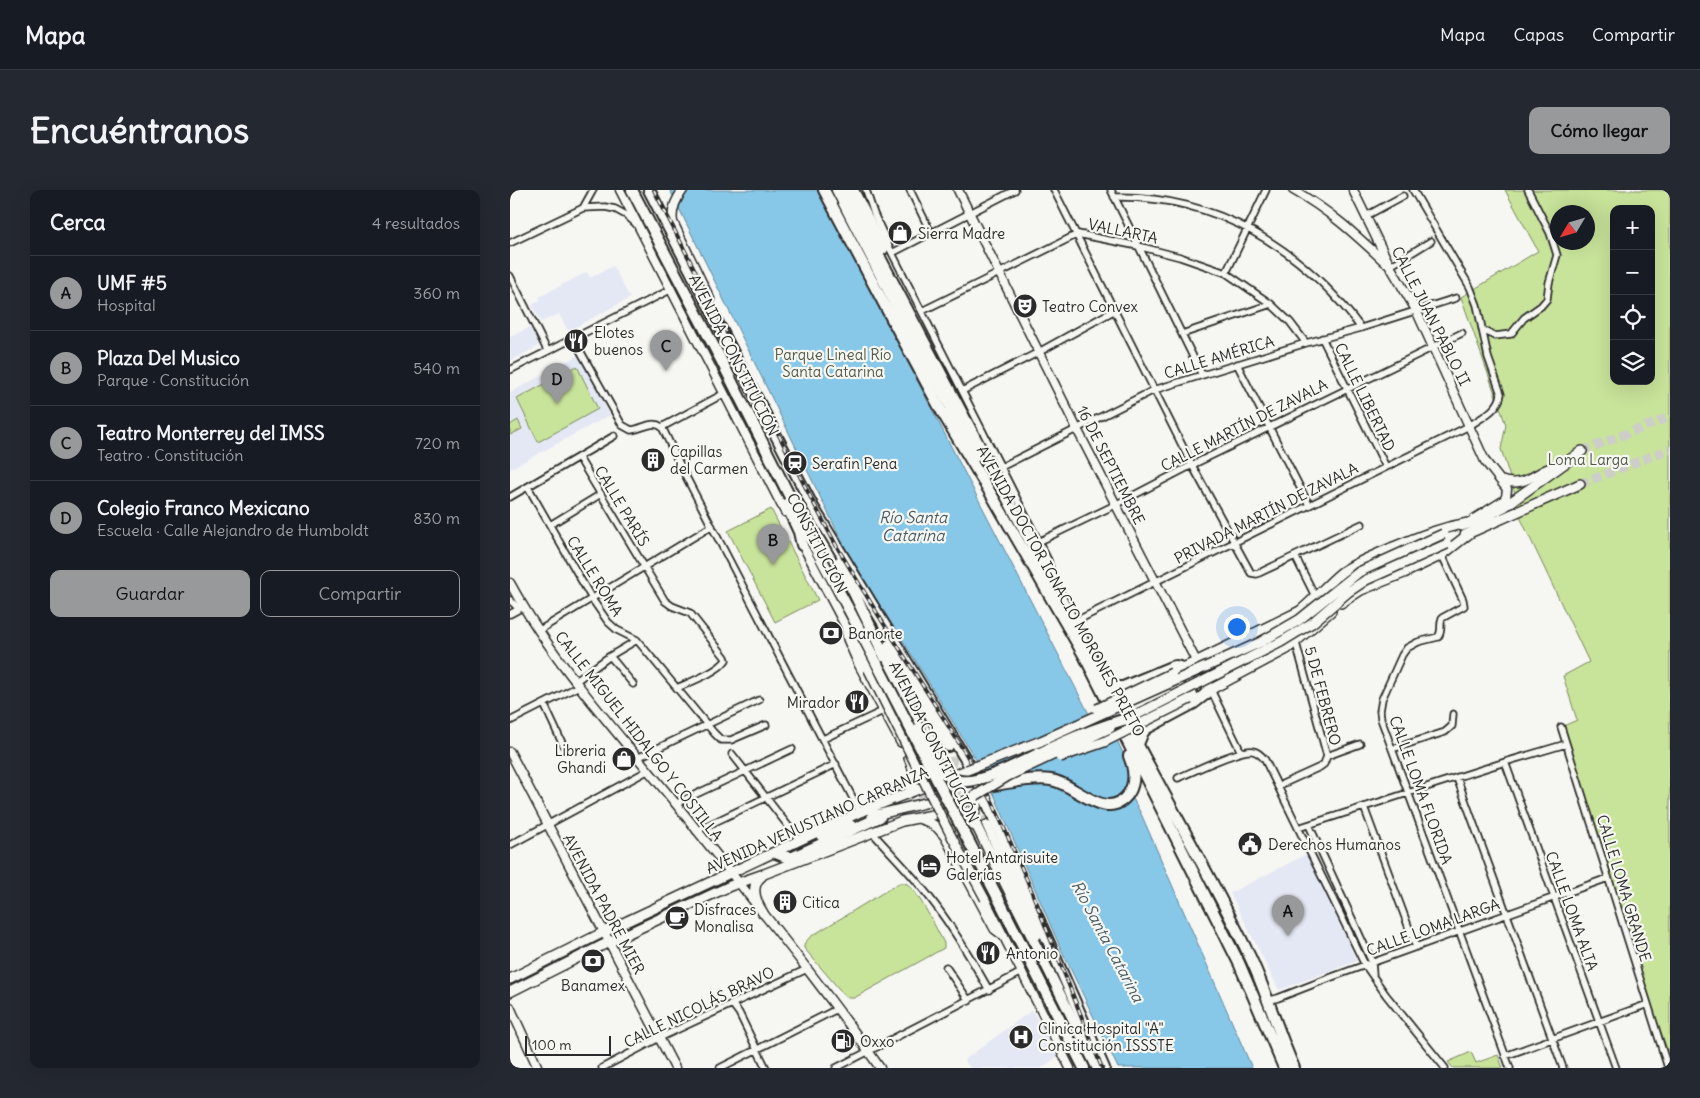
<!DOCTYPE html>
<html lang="es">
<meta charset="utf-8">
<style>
body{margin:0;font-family:Delius,sans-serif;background:#242831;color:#f1f3f6}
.controls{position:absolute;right:15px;top:15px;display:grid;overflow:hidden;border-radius:10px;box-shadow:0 5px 20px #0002}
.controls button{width:45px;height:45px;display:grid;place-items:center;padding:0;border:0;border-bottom:1px solid #363941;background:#171b24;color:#f1f3f6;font:25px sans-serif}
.compass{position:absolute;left:1040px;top:15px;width:45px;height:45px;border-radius:50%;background:#171b24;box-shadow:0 5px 20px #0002;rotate:232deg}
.scale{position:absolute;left:15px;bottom:12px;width:86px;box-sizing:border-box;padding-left:5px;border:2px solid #2b2b2b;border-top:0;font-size:14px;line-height:18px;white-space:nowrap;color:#2b2b2b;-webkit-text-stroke:4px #f6f6f2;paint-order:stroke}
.you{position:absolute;left:726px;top:436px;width:18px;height:18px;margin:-12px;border:4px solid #fff;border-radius:50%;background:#1a73e8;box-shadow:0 0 0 8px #1a73e833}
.badge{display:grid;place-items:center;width:32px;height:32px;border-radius:50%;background:#98999b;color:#111;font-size:16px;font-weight:700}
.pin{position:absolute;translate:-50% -41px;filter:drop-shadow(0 1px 2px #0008)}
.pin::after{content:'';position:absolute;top:26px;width:18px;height:15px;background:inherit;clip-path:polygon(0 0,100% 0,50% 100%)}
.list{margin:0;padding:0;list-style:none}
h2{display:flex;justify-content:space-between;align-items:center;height:65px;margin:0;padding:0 20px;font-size:21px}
h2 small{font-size:16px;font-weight:400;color:#9ea1a6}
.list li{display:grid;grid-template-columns:32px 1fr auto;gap:15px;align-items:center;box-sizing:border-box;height:75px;padding:0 20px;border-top:1px solid #363941}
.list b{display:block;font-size:19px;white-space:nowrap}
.list p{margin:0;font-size:16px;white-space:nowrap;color:#9ea1a6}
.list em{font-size:16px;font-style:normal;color:#9ea1a6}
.actions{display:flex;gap:10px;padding:15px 20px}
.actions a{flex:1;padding:11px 0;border:1px solid #98999b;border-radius:10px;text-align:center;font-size:18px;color:#98999b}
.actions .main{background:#98999b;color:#111}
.icon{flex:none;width:28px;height:28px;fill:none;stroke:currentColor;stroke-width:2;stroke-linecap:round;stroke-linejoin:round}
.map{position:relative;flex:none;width:1160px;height:878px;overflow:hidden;border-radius:10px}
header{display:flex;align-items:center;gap:30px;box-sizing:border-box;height:70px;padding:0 25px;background:#171b24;border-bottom:1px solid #363941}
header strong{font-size:24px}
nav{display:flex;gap:28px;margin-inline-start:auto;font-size:18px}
.intro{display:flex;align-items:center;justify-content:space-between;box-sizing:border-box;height:120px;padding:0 30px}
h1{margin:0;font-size:35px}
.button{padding:12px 22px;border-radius:10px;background:#98999b;color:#111;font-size:18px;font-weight:700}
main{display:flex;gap:30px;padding:0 30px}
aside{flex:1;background:#171b24;border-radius:10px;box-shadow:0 5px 20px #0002}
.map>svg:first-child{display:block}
</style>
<header>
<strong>Mapa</strong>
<nav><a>Mapa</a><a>Capas</a><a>Compartir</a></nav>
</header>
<div class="intro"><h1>Encuéntranos</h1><a class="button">Cómo llegar</a></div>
<main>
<aside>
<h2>Cerca<small>4 resultados</small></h2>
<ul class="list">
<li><span class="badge">A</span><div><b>UMF #5</b><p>Hospital</p></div><em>360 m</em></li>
<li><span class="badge">B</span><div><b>Plaza Del Musico</b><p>Parque · Constitución</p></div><em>540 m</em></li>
<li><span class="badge">C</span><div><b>Teatro Monterrey del IMSS</b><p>Teatro · Constitución</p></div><em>720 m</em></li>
<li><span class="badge">D</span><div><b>Colegio Franco Mexicano</b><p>Escuela · Calle Alejandro de Humboldt</p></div><em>830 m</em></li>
</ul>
<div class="actions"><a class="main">Guardar</a><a>Compartir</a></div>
</aside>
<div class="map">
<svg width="1160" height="878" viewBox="0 0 1160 878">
<rect width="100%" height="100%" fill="#f6f6f2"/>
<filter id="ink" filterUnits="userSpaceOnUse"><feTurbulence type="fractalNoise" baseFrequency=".02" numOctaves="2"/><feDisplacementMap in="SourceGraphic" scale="10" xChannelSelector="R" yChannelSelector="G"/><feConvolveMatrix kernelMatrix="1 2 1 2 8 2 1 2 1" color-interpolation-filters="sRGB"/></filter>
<g filter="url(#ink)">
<path fill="#e4e8f4" d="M 103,76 L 120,108 L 58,141 L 49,124 L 31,132 L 22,115 L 31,110 L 29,107 L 77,82 L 80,88 Z
M 20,137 L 29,156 L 0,171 L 0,147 Z
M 68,165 L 100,225 L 0,279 L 0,203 Z
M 797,664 L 847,771 L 769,800 L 720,703 Z
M 522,820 L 548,866 L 532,878 L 460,878 L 454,870 Z"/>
<path fill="#c8e39a" stroke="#7a8762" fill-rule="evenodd" d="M 995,0 L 1160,0 L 1160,868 L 1098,688 L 1051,537 L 1067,530 L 1053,486 L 1079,472 L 1011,329 L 1010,319 L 992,326 L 1008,313 L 991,259 L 996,235 L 951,107 L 1028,61 ZM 1104,19 L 1141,19 L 1141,191 L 1104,191 ZM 1048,22 L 1078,22 L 1078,52 L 1048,52 Z
M 67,176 L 88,219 L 28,252 L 7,209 Z
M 8,230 L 12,239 L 0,245 L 0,235 Z
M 261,319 L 308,410 L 265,432 L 218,341 Z
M 389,693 C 393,693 393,692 397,694 C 408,701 427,740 434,753 L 434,758 L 344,808 L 339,808 L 335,806 L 294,758 L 294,754 L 300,747 Z
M 961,862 L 966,873 L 988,865 L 993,878 L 943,878 L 938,872 Z"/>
<path fill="#87c7e7" stroke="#62899c" d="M 160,0 L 309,0 L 595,555 L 607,550 L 616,570 L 622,592 L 618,599 L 632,626 L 742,878 L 608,878 L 550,757 L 476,586 L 395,454 L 345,378 Z"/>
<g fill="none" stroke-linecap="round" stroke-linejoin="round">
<path stroke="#cdcdca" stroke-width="9" stroke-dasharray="9 4.5" stroke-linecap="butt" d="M 1072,261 L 1160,227
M 1070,294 L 1160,259
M 415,612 C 450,600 459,602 477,635"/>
<path stroke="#cdcdca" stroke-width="10" stroke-dasharray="10 5" stroke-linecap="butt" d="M 381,621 C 397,612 440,590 442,571 C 443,565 440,561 438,556"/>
<defs>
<path id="minor" d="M 356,0 L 364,24 L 382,63 L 538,370 L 542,385
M 400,0 L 421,43
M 544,0 L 682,275 L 741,383 L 747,384 L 852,334
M 601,0 L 692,185
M 604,7 C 705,5 792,58 851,138
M 73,18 L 83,0
M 856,26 L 893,6
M 0,53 L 73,18 L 95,17 L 105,19 L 116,25 L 125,33
M 382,63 L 505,0
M 880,76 L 921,51
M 716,83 L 756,0
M 0,86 L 37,160
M 412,121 L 568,44 L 628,56 L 670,67 L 716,83 L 761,114 L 780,132 L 796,153
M 973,140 L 985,146 L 1001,144 L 1014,128 L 1031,116 L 1037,109 L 1039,93 L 1047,65 L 1040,43 L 1018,0
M 672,144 L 761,114
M 63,148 L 112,235 L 121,240 C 133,239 141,230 152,237 L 172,279 L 350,622
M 812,148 L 876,277
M 727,174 L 799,315
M 0,180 L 162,99
M 452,201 L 529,162 L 605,120
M 152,237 L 215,203
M 69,268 L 155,411 L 162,416 L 180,423 L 215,467 L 216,470 C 208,482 180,492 167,498
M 491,277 L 644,200 L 796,153 L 851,138 L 946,108
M 18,297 L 82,409 L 98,432 L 107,440 L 127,450 L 204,543 L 211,550 L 221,550 L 256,535
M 0,307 L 104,246
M 40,335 L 91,304
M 528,352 L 605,315 L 682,275 L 952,143
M 932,365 L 953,410 L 954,416 L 932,428 C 929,435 933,441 928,447 L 908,452 L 897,458 L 892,465 L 872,509 L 870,521 L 871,529 L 882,559 L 1000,878
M 785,366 L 806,408
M 0,410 L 7,417 L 13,416
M 0,424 L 13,417
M 564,432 L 959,236 C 971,228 989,220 991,204 L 978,167 L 967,115 L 960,97 L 903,0
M 28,441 L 202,336
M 100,466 L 123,494
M 66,491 L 100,466 L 127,450
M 701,500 L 731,562
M 34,514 L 53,555
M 0,531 L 69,496
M 1051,537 L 1158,878
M 313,549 L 373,521
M 882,559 L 935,542 L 942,536 L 943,524
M 222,564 L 290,651
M 817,566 L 850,554
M 127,568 L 249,510
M 995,572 L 1106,878
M 668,588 C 682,582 731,558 743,561 C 748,562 752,566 755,570 L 855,775 L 876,805 L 935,878
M 947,588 L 1053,878
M 768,596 L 810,577 L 814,574 L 817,566 L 786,453
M 165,614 L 282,559
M 854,617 L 906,757
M 799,635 L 862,772 L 863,785
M 788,638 L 995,572 L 1056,554
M 186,641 L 326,574
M 361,641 C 377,659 393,675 408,693 C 436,726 458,763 479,800
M 0,655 L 137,581
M 436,777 L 459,811
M 757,811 L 768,808 L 822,787 L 1098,688
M 223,815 L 229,823 L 256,878
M 995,866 L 1138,814
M 92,878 L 149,848 L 297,779
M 210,878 L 327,819
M 326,878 L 512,782"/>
<path id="tertiary" d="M 110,0 L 275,322
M 173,0 C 166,9 161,20 163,32 L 200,109
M 448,0 L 567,239 L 701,500
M 783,0 C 818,19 846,45 875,72
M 843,0 L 880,76 L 906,120 L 975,271 L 997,299 L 996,307 L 993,311 L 964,329
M 990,290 C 1018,300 1026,278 1052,274
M 290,350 L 358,479
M 0,393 C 44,474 108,543 166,614 C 235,701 307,787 370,878
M 0,562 L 165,878
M 475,709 L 560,878
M 0,817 L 28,878"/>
<path id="primary" d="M 952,336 L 971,329 L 994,317 L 1072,261
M 955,345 L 1070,294
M 831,413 L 851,400 L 894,383 L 932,365 L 960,343
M 336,438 L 338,449 L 349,474 L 391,552
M 674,480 L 680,492 L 683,508
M 667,481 L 790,421 C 805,409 817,394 832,382 C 847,372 865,365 881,358 C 908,347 929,338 958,333
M 696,502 L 777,459 L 821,421
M 398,603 C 407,589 405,582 399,568
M 468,610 L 464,624 L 467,637 L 587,878
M 362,626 L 415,613
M 408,628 L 417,631 L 428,638 L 435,646 L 485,739 L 493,745
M 477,635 L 527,745
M 311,646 L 341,635
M 441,653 C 443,636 451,629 467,637
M 252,686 C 239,696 246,712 253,723
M 0,789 L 94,742 L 350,622 L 457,580
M 0,802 L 93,755 L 220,696 L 254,684 L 392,631 L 433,623 L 465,606"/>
<path id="trunk" d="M 122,0 L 211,170 L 306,359 L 339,420 L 367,474
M 139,0 L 303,317 L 464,583 L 594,878
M 314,0 L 383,131 L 432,222 L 484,309 L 575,467 L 729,773 L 774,878
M 327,0 L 392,127 L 457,247 L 465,267
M 335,0 C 431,187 532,371 629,557 C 666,627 706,696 740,767 C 757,803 768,842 784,878
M 343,0 L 373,59
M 276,314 L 289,342 L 292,355
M 329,372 L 378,473 L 394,510
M 379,455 L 438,556
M 596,492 L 606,497 L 613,497 L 661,477 L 666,476 L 673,478
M 390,504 L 409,539
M 628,554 L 633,542 L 637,538 L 684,513 L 701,500
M 484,595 C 501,593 523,587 541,590 C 565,593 597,635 619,603 C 626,591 624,578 619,566
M 266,663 L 276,667 L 283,667 L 370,627
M 487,706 L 574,878"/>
</defs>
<use href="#minor" stroke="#2b2b2b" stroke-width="9"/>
<use href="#tertiary" stroke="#2b2b2b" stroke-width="11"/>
<use href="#primary" stroke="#2b2b2b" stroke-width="12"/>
<use href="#trunk" stroke="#2b2b2b" stroke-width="14"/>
<use href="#minor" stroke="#f6f6f2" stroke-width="5.5"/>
<use href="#tertiary" stroke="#f6f6f2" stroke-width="8"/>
<use href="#primary" stroke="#f6f6f2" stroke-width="9"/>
<use href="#trunk" stroke="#f6f6f2" stroke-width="10"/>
<defs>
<path id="rail" d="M 144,0 L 300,306 L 327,357 L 367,423 L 456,564 L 482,611 L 517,690 L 592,878"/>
</defs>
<use href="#rail" stroke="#2b2b2b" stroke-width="4"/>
<use href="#rail" stroke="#f6f6f2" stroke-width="2" stroke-dasharray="5.5" stroke-linecap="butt"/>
<defs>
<path id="tertiary-bridge" d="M 358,479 L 437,638 L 475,709"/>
<path id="primary-bridge" d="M 587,519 L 662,483
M 616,530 L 771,452 L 802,433 L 838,402 L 856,390 L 937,354
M 550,567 L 594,552 L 680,509
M 457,580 L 531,551 L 751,452 L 789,430 L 849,382 L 933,344
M 465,606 L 498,586 L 600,538"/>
<path id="trunk-bridge" d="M 367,474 L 487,706
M 409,539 C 417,557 427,587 450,591 C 473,595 524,565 547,555 C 571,544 596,535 622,527"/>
</defs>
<use href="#tertiary-bridge" stroke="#2b2b2b" stroke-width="11" stroke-linecap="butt"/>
<use href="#primary-bridge" stroke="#2b2b2b" stroke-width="12" stroke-linecap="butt"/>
<use href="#trunk-bridge" stroke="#2b2b2b" stroke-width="14" stroke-linecap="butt"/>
<use href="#tertiary-bridge" stroke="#f6f6f2" stroke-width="8"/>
<use href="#primary-bridge" stroke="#f6f6f2" stroke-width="9"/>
<use href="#trunk-bridge" stroke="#f6f6f2" stroke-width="10"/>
</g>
</g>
<defs>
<symbol id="shop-disc" viewBox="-11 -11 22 22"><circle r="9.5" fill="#2b2b2b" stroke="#f6f6f2"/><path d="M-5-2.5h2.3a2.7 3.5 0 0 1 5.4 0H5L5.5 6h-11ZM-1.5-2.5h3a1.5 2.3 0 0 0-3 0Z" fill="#fff"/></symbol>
<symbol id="theatre-disc" viewBox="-11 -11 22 22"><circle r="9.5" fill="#2b2b2b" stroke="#f6f6f2"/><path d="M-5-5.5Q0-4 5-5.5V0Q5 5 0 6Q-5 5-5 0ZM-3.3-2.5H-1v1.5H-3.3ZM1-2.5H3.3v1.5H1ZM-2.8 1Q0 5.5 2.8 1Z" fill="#fff"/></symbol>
<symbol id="restaurant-disc" viewBox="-11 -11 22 22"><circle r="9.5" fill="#2b2b2b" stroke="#f6f6f2"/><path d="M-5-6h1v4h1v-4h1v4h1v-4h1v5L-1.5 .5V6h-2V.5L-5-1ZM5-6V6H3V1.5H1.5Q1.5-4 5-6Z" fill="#fff"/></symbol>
<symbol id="building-disc" viewBox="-11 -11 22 22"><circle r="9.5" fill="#2b2b2b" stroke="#f6f6f2"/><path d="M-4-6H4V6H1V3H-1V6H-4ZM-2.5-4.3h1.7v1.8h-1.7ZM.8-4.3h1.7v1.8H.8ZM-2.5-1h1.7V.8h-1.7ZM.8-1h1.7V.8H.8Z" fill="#fff"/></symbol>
<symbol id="station-disc" viewBox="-11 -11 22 22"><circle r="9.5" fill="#2b2b2b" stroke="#f6f6f2"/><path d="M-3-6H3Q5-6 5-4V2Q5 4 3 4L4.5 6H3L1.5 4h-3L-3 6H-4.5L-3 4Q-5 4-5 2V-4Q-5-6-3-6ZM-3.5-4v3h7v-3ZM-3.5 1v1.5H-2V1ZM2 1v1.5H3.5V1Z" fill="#fff"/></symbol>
<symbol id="bank-disc" viewBox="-11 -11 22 22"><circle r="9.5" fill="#2b2b2b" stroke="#f6f6f2"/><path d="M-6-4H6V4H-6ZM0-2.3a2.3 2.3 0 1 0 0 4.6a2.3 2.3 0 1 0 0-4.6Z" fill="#fff"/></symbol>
<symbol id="civic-disc" viewBox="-11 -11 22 22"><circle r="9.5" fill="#2b2b2b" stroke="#f6f6f2"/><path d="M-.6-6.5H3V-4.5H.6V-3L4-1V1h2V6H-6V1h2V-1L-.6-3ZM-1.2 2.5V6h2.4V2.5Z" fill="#fff"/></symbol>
<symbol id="hotel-disc" viewBox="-11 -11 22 22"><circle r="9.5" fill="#2b2b2b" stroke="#f6f6f2"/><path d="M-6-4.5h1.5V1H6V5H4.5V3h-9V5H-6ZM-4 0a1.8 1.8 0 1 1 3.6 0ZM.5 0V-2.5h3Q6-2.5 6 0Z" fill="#fff"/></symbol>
<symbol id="cafe-disc" viewBox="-11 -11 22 22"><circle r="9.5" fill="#2b2b2b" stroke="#f6f6f2"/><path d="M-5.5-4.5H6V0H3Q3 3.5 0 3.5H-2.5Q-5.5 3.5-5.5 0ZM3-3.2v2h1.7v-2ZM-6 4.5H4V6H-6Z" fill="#fff"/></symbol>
<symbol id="hospital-disc" viewBox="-11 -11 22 22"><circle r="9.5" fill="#2b2b2b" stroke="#f6f6f2"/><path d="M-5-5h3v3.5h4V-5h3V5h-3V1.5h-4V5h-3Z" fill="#fff"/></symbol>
<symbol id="fuel-disc" viewBox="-11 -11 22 22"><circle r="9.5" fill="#2b2b2b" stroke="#f6f6f2"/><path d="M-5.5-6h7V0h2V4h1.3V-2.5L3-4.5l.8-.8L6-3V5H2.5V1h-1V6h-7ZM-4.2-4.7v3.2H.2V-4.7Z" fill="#fff"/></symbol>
</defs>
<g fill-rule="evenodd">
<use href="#shop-disc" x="376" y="29" width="28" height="28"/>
<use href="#theatre-disc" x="501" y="102" width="28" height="28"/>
<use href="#restaurant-disc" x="52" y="137" width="28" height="28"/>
<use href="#building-disc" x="129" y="256" width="28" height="28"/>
<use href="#station-disc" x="271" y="259" width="28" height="28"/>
<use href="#bank-disc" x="307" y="429" width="28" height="28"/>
<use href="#restaurant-disc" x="333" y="498" width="28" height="28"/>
<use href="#shop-disc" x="100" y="555" width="28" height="28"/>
<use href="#civic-disc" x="726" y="640" width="28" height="28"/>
<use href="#hotel-disc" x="405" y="662" width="28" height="28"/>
<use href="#building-disc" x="261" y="698" width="28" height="28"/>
<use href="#cafe-disc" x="153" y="714" width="28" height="28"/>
<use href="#restaurant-disc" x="464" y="749" width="28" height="28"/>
<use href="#bank-disc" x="69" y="757" width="28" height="28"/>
<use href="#hospital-disc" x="497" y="833" width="28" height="28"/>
<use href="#fuel-disc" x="319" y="837" width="28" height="28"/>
</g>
<g text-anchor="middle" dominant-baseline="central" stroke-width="4.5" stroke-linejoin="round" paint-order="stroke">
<g font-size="15" fill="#2b2b2b" stroke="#f6f6f2">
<text transform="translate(613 41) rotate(12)">VALLARTA</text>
<text transform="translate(921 126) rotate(63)">CALLE JUAN PABLO II</text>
<text transform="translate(224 165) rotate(63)">AVENIDA CONSTITUCIÓN</text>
<text transform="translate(709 167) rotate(-17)">CALLE AMÉRICA</text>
<text transform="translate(855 207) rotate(64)">CALLE LIBERTAD</text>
<text transform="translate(734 235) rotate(-27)">CALLE MARTÍN DE ZAVALA</text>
<text transform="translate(601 275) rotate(63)">16 DE SEPTIEMBRE</text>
<text transform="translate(112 316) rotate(59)">CALLE PARÍS</text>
<text transform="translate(756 323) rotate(-27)">PRIVADA MARTÍN DE ZAVALA</text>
<text transform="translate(307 353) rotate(62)">CONSTITUCIÓN</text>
<text transform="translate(85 386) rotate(58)">CALLE ROMA</text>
<text transform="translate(551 401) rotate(61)">AVENIDA DOCTOR IGNACIO MORONES PRIETO</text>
<text transform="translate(813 506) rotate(75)">5 DE FEBRERO</text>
<text transform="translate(129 546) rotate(52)">CALLE MIGUEL HIDALGO Y COSTILLA</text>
<text transform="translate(424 552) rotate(63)">AVENIDA CONSTITUCIÓN</text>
<text transform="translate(911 600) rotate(70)">CALLE LOMA FLORIDA</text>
<text transform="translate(307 630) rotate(-24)">AVENIDA VENUSTIANO CARRANZA</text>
<text transform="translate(1114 698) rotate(73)">CALLE LOMA GRANDE</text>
<text transform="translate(94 714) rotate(62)">AVENIDA PADRE MIER</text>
<text transform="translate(1062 721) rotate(70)">CALLE LOMA ALTA</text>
<text transform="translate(923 737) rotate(-20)">CALLE LOMA LARGA</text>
<text transform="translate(189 817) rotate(-26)">CALLE NICOLÁS BRAVO</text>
</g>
<g font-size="15" fill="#2b2b2b" stroke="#f6f6f2" text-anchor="start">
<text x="408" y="43">Sierra Madre</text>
<text x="532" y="116">Teatro Convex</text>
<text x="84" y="142">Elotes<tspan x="84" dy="17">buenos</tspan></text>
<text x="160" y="261">Capillas<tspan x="160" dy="17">del Carmen</tspan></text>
<text x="302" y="273">Serafin Pena</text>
<text x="338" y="443">Banorte</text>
<text x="330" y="512" text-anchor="end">Mirador</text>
<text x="96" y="560" text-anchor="end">Libreria<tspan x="96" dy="17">Ghandi</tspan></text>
<text x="758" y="654">Derechos Humanos</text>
<text x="436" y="667">Hotel Antarisuite<tspan x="436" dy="17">Galerías</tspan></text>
<text x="292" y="712">Citica</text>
<text x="184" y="719">Disfraces<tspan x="184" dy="17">Monalisa</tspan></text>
<text x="496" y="763">Antonio</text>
<text x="83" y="795" text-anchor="middle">Banamex</text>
<text x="528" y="838">Clinica Hospital "A"<tspan x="528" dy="17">Constitución ISSSTE</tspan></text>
<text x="350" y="851">Oxxo</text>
</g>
<g font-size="15" fill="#525947" stroke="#f6f6f2">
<text x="323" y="164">Parque Lineal Río<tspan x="323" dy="17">Santa Catarina</tspan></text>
<text x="1078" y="269">Loma Larga</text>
</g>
<g font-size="16" font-style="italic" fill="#475a63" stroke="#f6f6f2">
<text x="403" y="327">Río Santa<tspan x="403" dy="18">Catarina</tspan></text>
<text transform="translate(598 751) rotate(62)">Río Santa Catarina</text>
</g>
</g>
</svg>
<div class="controls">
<button>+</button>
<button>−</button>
<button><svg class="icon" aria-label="locate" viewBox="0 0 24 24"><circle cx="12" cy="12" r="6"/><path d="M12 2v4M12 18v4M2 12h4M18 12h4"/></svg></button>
<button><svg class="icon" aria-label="layers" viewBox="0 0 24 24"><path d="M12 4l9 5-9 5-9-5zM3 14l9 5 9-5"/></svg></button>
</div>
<svg class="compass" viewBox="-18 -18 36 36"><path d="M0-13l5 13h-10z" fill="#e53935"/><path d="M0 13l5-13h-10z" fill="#9ea1a6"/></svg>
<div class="scale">100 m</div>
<div class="you"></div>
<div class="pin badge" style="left:778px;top:746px">A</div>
<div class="pin badge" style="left:263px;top:375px">B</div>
<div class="pin badge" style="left:156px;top:181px">C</div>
<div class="pin badge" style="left:47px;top:214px">D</div>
</div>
</main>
